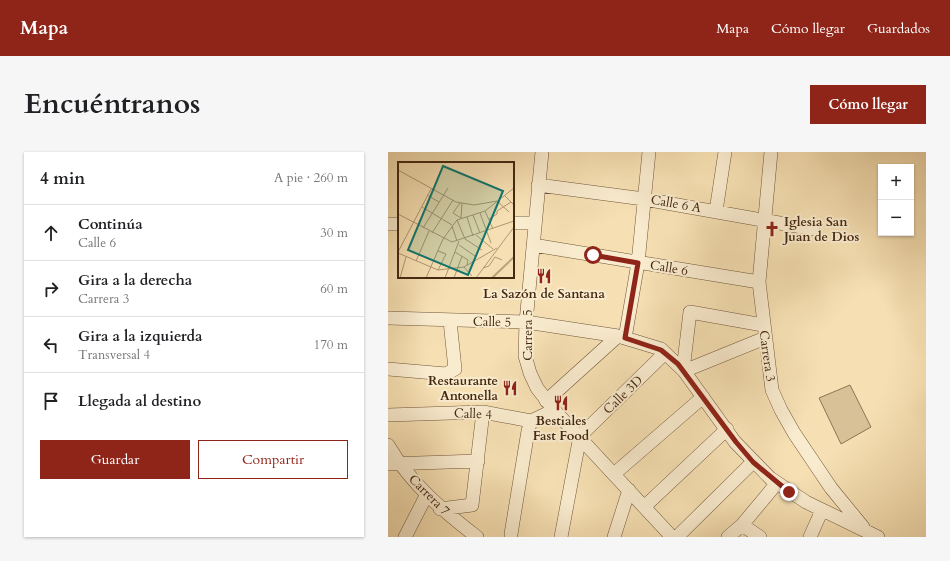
<!DOCTYPE html>
<html lang="es">
<meta charset="utf-8">
<style>
body{margin:0;font-family:Cardo,serif;background:#f6f6f6;color:#202124}
.controls{position:absolute;right:12px;top:12px;display:grid;overflow:hidden;border-radius:0px;box-shadow:0 1px 3px #0004}
.controls button{width:36px;height:36px;display:grid;place-items:center;padding:0;border:0;border-bottom:1px solid #e0e0e0;background:#fff;color:#202124;font:20px sans-serif}
.stop{position:absolute;width:12px;height:12px;margin:-9px;border:3px solid #8f2418;border-radius:50%;background:#fff}
.stop.end{background:#8f2418;border-color:#fff;box-shadow:0 1px 4px #0008}
.list{margin:0;padding:0;list-style:none}
h2{display:flex;justify-content:space-between;align-items:center;height:52px;margin:0;padding:0 16px;font-size:17px}
h2 small{font-size:13px;font-weight:400;color:#757577}
.list li{display:grid;grid-template-columns:26px 1fr auto;gap:12px;align-items:center;box-sizing:border-box;height:56px;padding:0 16px;border-top:1px solid #e0e0e0}
.list b{display:block;font-size:15px;white-space:nowrap}
.list p{margin:0;font-size:13px;white-space:nowrap;color:#757577}
.list em{font-size:13px;font-style:normal;color:#757577}
.actions{display:flex;gap:8px;padding:12px 16px}
.actions a{flex:1;padding:9px 0;border:1px solid #8f2418;border-radius:0px;text-align:center;font-size:14px;color:#8f2418}
.actions .main{background:#8f2418;color:#fff}
.icon{flex:none;width:22px;height:22px;fill:none;stroke:currentColor;stroke-width:2;stroke-linecap:round;stroke-linejoin:round}
.map{position:relative;flex:none;width:538px;height:385px;overflow:hidden;border-radius:0px}
header{display:flex;align-items:center;gap:24px;box-sizing:border-box;height:56px;padding:0 20px;background:#8f2418;color:#fff}
header strong{font-size:19px}
nav{display:flex;gap:22px;margin-inline-start:auto;font-size:14px}
.intro{display:flex;align-items:center;justify-content:space-between;box-sizing:border-box;height:96px;padding:0 24px}
h1{margin:0;font-size:28px}
.button{padding:10px 18px;border-radius:0px;background:#8f2418;color:#fff;font-size:14px;font-weight:700}
main{display:flex;gap:24px;padding:0 24px}
aside{flex:1;background:#fff;border-radius:0px;box-shadow:0 1px 3px #0004}
.map>svg:first-child{display:block}
</style>
<header>
<strong>Mapa</strong>
<nav><a>Mapa</a><a>Cómo llegar</a><a>Guardados</a></nav>
</header>
<div class="intro"><h1>Encuéntranos</h1><a class="button">Cómo llegar</a></div>
<main>
<aside>
<h2>4 min<small>A pie · 260 m</small></h2>
<ul class="list">
<li><svg class="icon" aria-label="ahead" viewBox="0 0 24 24"><path d="M12 20V5M6 11l6-6 6 6"/></svg><div><b>Continúa</b><p>Calle 6</p></div><em>30 m</em></li>
<li><svg class="icon" aria-label="right" viewBox="0 0 24 24"><path d="M7 20v-9h11M14 6l5 5-5 5"/></svg><div><b>Gira a la derecha</b><p>Carrera 3</p></div><em>60 m</em></li>
<li><svg class="icon" aria-label="left" viewBox="0 0 24 24"><path d="M17 20v-9H6M10 6l-5 5 5 5"/></svg><div><b>Gira a la izquierda</b><p>Transversal 4</p></div><em>170 m</em></li>
<li><svg class="icon" aria-label="arrive" viewBox="0 0 24 24"><path d="M6 21V4h12l-3 4 3 4H6"/></svg><div><b>Llegada al destino</b></div></li>
</ul>
<div class="actions"><a class="main">Guardar</a><a>Compartir</a></div>
</aside>
<div class="map">
<svg width="538" height="385" viewBox="0 0 538 385">
<rect width="100%" height="100%" fill="#f6e0b3"/>
<filter id="stains"><feTurbulence type="fractalNoise" baseFrequency=".005" numOctaves="4"/><feColorMatrix values="0 0 0 0 .2 0 0 0 0 .09 0 0 0 0 .02 0 0 0 .5 -.17"/></filter>
<radialGradient id="worn" r=".72"><stop offset=".6" stop-color="#630" stop-opacity="0"/><stop offset="1" stop-color="#630" stop-opacity=".3"/></radialGradient>
<path fill="#d8c197" stroke="#8e7454" d="M 462,233 L 483,275 L 453,292 L 431,246 Z"/>
<g fill="none" stroke-linecap="round" stroke-linejoin="round">
<defs>
<path id="minor" d="M 154,0 L 138,170 L 137,204 L 142,221 L 149,236 L 166,258 L 284,385
M 383,0 L 371,130 L 384,238 L 393,258 L 406,281 L 443,336 L 475,375
M 150,33 L 256,47 L 425,77
M 328,59 L 337,0
M 125,71 L 147,71
M 0,72 L 11,72
M 145,93 L 371,130
M 0,166 L 138,170 L 230,184 L 273,197 L 296,219 L 347,290 L 382,326 L 418,350 L 490,385
M 237,186 L 250,111 L 261,0
M 0,217 L 58,222 L 67,217 L 62,169
M 295,218 L 302,160 L 375,173
M 296,219 L 377,186
M 158,249 L 230,184
M 0,263 L 95,260 L 143,269 L 166,258
M 0,293 C 23,332 54,358 89,385
M 0,312 L 90,309
M 226,322 L 315,245
M 256,355 L 339,277
M 52,357 L 84,353 L 95,260
M 354,373 L 372,385
M 123,382 L 140,279 L 143,269
M 17,385 L 38,344
M 173,385 L 192,284 L 277,201
M 226,385 L 241,338
M 289,385 L 365,310
M 340,385 L 354,373 L 389,331
M 422,385 L 434,358"/>
</defs>
<use href="#minor" stroke="#70563a" stroke-width="14"/>
<use href="#minor" stroke="#f9ebce" stroke-width="13"/>
</g>
<g fill="none" stroke-linecap="round" stroke-linejoin="round">
<path stroke="#8f2418" stroke-width="5" d="M 205,103 L 250,111 L 237,186 L 273,198 L 290,212 L 348,290 L 365,310 L 401,340"/>
</g>
<defs>
<symbol id="church-bare" viewBox="-9 -9 18 18"><path d="M-1.2-6h2.4v3.5h3.3v2.4h-3.3V6h-2.4V-.1h-3.3v-2.4h3.3Z" fill="#8f2418" stroke="#f9ebce" stroke-width="2.5" paint-order="stroke"/></symbol>
<symbol id="restaurant-bare" viewBox="-9 -9 18 18"><path d="M-5-6h1v4h1v-4h1v4h1v-4h1v5L-1.5 .5V6h-2V.5L-5-1ZM5-6V6H3V1.5H1.5Q1.5-4 5-6Z" fill="#8f2418" stroke="#f9ebce" stroke-width="2.5" paint-order="stroke"/></symbol>
</defs>
<g fill-rule="evenodd">
<use href="#church-bare" x="373" y="66" width="22" height="22"/>
<use href="#restaurant-bare" x="145" y="113" width="22" height="22"/>
<use href="#restaurant-bare" x="111" y="225" width="22" height="22"/>
<use href="#restaurant-bare" x="162" y="240" width="22" height="22"/>
</g>
<g text-anchor="middle" dominant-baseline="central" stroke-width="4" stroke-linejoin="round" paint-order="stroke">
<g font-size="13" fill="#442811" stroke="#f9ebce">
<text transform="translate(288 52) rotate(10)">Calle 6 A</text>
<text transform="translate(281 116) rotate(9)">Calle 6</text>
<text transform="translate(104 170) rotate(1)">Calle 5</text>
<text transform="translate(140 183) rotate(-90)">Carrera 5</text>
<text transform="translate(379 204) rotate(82)">Carrera 3</text>
<text transform="translate(235 243) rotate(-44)">Calle 3D</text>
<text transform="translate(85 262) rotate(2)">Calle 4</text>
<text transform="translate(41 343) rotate(45)">Carrera 7</text>
</g>
<g font-size="13" font-weight="bold" fill="#442811" stroke="#f9ebce">
<text x="396" y="70" text-anchor="start">Iglesia San<tspan x="396" dy="15">Juan de Dios</tspan></text>
<text x="156" y="142">La Sazón de Santana</text>
<text x="110" y="229" text-anchor="end">Restaurante<tspan x="110" dy="15">Antonella</tspan></text>
<text x="173" y="269">Bestiales<tspan x="173" dy="15">Fast Food</tspan></text>
</g>
</g>
<g transform="translate(10 10)">
<rect width="116" height="116" fill="#f6e0b3"/>
<path fill="none" stroke="#b9a17c" stroke-width="2" d="M 94,116 L 116,95"/>
<path fill="none" stroke="#af9672" stroke-width="1" d="M 0,8 L 58,40 L 76,43 L 99,39M 29,33 L 41,40M 106,33 L 116,43M 99,39 L 111,50M 62,41 L 55,51 L 63,56M 24,45 L 54,63M 87,49 L 95,67M 82,51 L 93,81M 0,52 L 54,80 L 116,59M 75,53 L 82,71M 69,55 L 75,74M 63,56 L 64,41M 91,57 L 99,52 L 99,49 L 113,40M 59,58 L 67,77 L 84,88M 54,64 L 59,79M 25,66 L 50,26M 34,71 L 55,38M 78,73 L 95,87M 61,83 L 77,94M 40,89 L 48,92 L 40,108M 0,90 L 33,27M 57,90 L 70,98 L 69,103M 0,91 L 40,108 L 66,105 L 99,86M 18,99 L 31,69M 66,105 L 74,114M 85,106 L 91,104 L 97,95 L 104,98M 2,116 L 8,95M 28,116 L 45,77 L 59,58 L 87,49 L 116,26M 47,116 L 61,79M 56,116 L 64,94M 78,116 L 116,65"/>
<path fill="#0f766e" fill-opacity="0.15" stroke="#0f766e" stroke-width="2" d="M 45,4 L 105,29 L 70,113 L 10,88 Z"/>
<rect width="116" height="116" fill="none" stroke="#442811" stroke-width="2"/>
</g>
<rect width="100%" height="100%" filter="url(#stains)"/>
<rect width="100%" height="100%" fill="url(#worn)"/>
</svg>
<div class="controls">
<button>+</button>
<button>−</button>
</div>
<div class="stop" style="left:205px;top:103px"></div>
<div class="stop end" style="left:401px;top:340px"></div>
</div>
</main>
